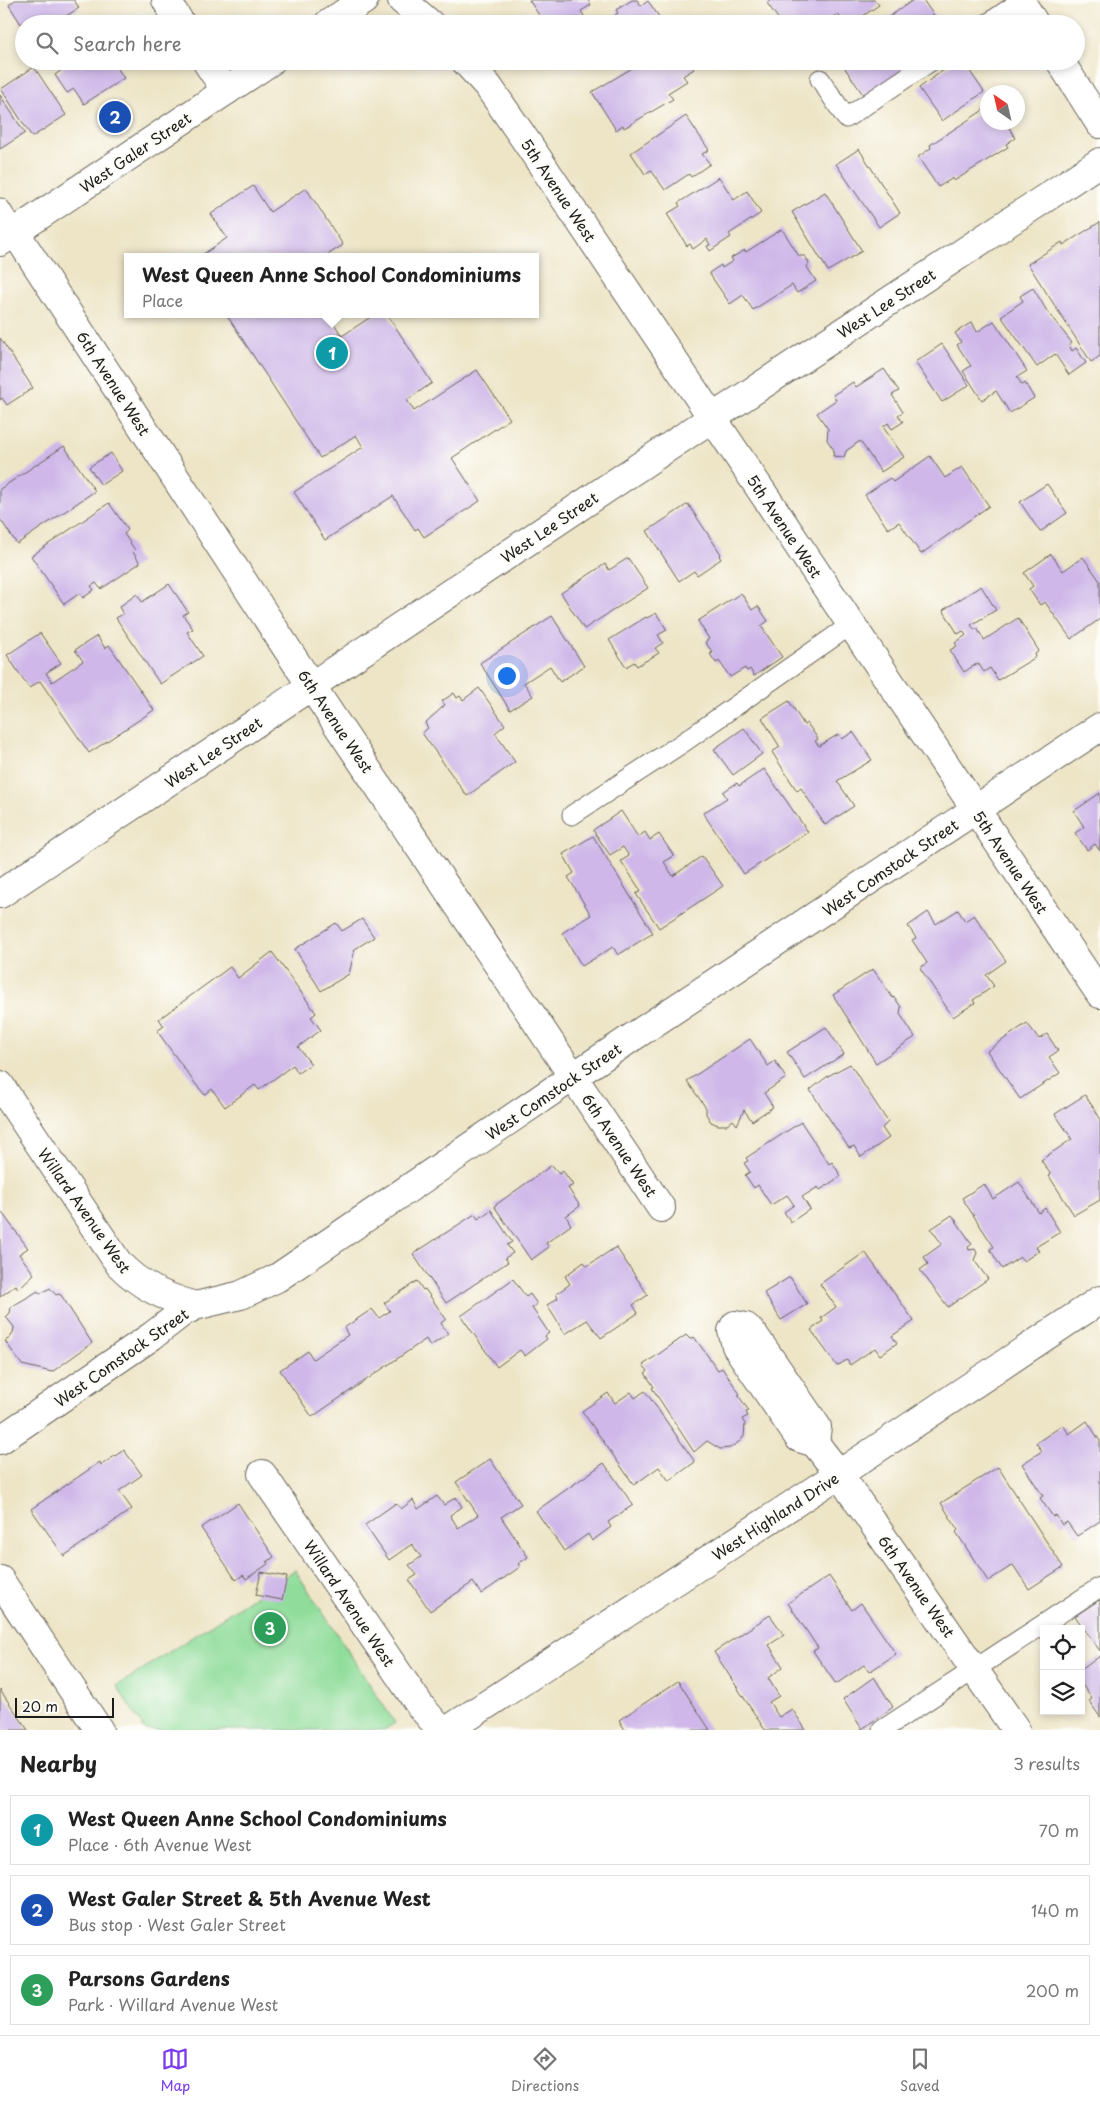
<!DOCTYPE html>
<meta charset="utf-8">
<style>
body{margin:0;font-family:"Playpen Sans",sans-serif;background:#f6f6f6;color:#222}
.controls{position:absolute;right:15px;bottom:15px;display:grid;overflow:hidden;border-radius:0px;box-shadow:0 2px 8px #0003}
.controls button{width:45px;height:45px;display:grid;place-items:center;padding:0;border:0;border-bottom:1px solid #e0e0e0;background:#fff;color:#222;font:25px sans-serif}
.compass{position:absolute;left:980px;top:85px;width:45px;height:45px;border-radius:50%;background:#fff;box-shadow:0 2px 8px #0003;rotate:326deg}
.scale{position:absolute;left:15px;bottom:12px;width:99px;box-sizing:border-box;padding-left:5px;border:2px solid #1c1c1c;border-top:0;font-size:14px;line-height:18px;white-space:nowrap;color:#1c1c1c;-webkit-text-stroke:4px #fdfcf7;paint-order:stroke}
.you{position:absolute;left:506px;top:675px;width:18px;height:18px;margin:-12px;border:4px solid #fff;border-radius:50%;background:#1a73e8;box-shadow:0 0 0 8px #1a73e833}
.badge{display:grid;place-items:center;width:32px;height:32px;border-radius:50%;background:#7c3aed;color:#fff;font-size:16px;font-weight:700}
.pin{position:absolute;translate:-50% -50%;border:2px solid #fff;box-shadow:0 1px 5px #0006}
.popup{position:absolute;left:124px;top:253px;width:415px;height:65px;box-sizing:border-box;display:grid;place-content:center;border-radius:0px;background:#fff;filter:drop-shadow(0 1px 4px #0005);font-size:16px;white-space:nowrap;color:#767676}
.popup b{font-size:19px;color:#222}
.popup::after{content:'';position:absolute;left:50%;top:100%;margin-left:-10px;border:10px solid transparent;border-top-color:#fff}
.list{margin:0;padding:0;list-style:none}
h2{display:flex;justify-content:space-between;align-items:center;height:65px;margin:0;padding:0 20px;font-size:21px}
h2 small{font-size:16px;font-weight:400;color:#767676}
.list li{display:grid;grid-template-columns:32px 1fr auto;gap:15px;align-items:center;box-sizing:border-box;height:70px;margin:0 10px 10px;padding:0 10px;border:1px solid #e0e0e0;border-radius:0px}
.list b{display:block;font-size:19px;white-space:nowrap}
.list p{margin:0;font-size:16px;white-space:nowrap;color:#767676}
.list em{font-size:16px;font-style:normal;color:#767676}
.icon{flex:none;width:28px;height:28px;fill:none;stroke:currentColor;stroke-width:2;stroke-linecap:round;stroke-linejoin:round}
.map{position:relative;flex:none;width:1100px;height:1730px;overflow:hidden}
.search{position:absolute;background:#fff;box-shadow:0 2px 8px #0003;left:15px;right:15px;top:15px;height:55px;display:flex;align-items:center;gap:12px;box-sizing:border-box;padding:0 18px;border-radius:28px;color:#767676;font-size:19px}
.sheet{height:305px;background:#fff}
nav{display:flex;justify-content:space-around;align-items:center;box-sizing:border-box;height:70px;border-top:1px solid #e0e0e0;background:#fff;font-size:14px;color:#767676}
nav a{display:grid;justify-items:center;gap:2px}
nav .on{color:#7c3aed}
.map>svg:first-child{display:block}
</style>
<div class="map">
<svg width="1100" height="1730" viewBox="0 0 1100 1730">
<rect width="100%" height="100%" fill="#fdfcf7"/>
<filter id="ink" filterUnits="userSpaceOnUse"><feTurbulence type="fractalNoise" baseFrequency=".02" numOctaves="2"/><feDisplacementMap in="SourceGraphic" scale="10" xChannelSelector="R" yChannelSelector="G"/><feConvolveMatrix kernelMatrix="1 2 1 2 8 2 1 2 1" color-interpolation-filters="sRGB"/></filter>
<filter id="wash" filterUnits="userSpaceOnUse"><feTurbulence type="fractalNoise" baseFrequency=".0096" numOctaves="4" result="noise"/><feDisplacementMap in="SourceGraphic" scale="20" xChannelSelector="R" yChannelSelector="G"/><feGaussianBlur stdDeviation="1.12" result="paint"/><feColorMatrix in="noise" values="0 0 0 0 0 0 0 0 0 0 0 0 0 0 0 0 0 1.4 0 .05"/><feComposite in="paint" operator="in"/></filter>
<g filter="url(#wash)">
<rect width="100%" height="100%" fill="#eee5c7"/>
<path fill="#90dd9b" stroke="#567c5c" d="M 295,1570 L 395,1723 L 384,1730 L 145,1730 L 117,1686 Z"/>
<g id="blocks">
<path fill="#cfb8e9" d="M 15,0 L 74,0 L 79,8 L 53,24 L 31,24 L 28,19 L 21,24 L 9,5 Z
M 529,0 L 588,0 L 591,5 L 581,11 L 585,18 L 577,24 L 545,24 Z
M 632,0 L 637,0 L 641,6 L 648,1 L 662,21 L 657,24 L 603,24 L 618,13 L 616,10 Z
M 771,0 L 875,0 L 879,5 L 851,24 L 845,24 L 838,14 L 830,20 L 833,24 L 782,24 L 767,3 Z
M 913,0 L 923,0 L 940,24 L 879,24 Z
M 58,61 L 113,61 L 124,78 L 84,104 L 74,89 L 67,93 L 55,75 L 63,69 Z
M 637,61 L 689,61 L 694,69 L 683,76 L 687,81 L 668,93 L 673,99 L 624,128 L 623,125 L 616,130 L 592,92 L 634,67 L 632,64 Z
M 840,61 L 921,61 L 864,96 Z
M 956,61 L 963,61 L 984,92 L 942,121 L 919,88 Z
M 34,67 L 66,115 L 32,137 L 1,89 Z
M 0,95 L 25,133 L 0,149 Z
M 985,109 L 988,111 L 988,122 L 1006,122 L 1015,138 L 1006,144 L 1008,147 L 954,181 L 953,178 L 938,187 L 918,157 L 931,148 L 930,145 Z
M 686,116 L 709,150 L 702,154 L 710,164 L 691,177 L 689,174 L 665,190 L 651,170 L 645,174 L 631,153 Z
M 859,149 L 900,213 L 879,227 L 836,164 Z
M 719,177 L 734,200 L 747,191 L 761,213 L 729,234 L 731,237 L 710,251 L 707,246 L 710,245 L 707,239 L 693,249 L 690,244 L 687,246 L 667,214 L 680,206 L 678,203 Z
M 253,186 L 270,212 L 306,188 L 343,245 L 324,257 L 199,257 L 227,238 L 211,214 Z
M 825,192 L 862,251 L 828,271 L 792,212 Z
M 1100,222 L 1100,356 L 1091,362 L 1028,264 L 1062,242 L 1063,245 Z
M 782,229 L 799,256 L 805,256 L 809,263 L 807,267 L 816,281 L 797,293 L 792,285 L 753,310 L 743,295 L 730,304 L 709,273 L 721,265 L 722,268 L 733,261 L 731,258 L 745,250 L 746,252 Z
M 1033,288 L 1047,311 L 1072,343 L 1069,345 L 1072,351 L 1076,348 L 1086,363 L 1069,375 L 1055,354 L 1037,367 L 1001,316 L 1023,301 L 1020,296 Z
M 226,314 L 328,314 L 342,336 L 375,314 L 387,314 L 432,383 L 407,400 L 414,411 L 477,370 L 510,419 L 452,458 L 480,501 L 424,537 L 418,528 L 415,530 L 393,496 L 325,540 L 294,492 L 363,447 L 356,435 L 320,458 Z
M 994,321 L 1027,371 L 1017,377 L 1022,385 L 1025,383 L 1034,398 L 1010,413 L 996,391 L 982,400 L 963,371 L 971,366 L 957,345 L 961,342 L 955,333 L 972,322 L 977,332 Z
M 0,338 L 33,388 L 7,405 L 2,398 L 0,400 Z
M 942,344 L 969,385 L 942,402 L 915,362 Z
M 884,369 L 899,391 L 892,395 L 903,412 L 898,415 L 903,422 L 892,429 L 888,423 L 883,427 L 904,457 L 881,472 L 860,441 L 846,451 L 844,457 L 833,456 L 834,450 L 827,440 L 828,429 L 817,413 L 836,400 L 833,395 L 853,382 L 856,387 Z
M 64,446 L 95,491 L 17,544 L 0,519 L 0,489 Z
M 111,453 L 122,471 L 101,485 L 89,467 Z
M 930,456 L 945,478 L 962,467 L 989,506 L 921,554 L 899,522 L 888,529 L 865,495 L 890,478 L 893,482 Z
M 1047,484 L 1067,513 L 1040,532 L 1020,502 Z
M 109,503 L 128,530 L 124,534 L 135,550 L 133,552 L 140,563 L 101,589 L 96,583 L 91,586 L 94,590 L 83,598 L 80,593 L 64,604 L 31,556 Z
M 688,504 L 721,554 L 719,556 L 721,559 L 697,575 L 694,571 L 679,581 L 647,531 Z
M 1051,554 L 1063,571 L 1083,557 L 1100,581 L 1100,619 L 1071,639 L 1045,602 L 1040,605 L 1029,589 L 1033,586 L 1024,573 Z
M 628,558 L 648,588 L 584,629 L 561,593 L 605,564 L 609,570 Z
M 169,584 L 188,612 L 183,615 L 193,629 L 187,632 L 203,656 L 160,684 L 116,618 L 123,614 L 119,607 L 137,594 L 142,602 Z
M 981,586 L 996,610 L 971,625 L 975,630 L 977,628 L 984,640 L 1018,618 L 1039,651 L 1035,654 L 1036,657 L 998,680 L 990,668 L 984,672 L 978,663 L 964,672 L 950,650 L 957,646 L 955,643 L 966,635 L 963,631 L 958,634 L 943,610 Z
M 741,593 L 752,610 L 758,606 L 768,621 L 761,626 L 782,657 L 754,676 L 750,669 L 747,671 L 745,668 L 730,677 L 719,661 L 716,663 L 710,654 L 713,653 L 705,642 L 709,639 L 698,621 Z
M 656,613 L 667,630 L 658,635 L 663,643 L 655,648 L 659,653 L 637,666 L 634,662 L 626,667 L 609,640 L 646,617 L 647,618 Z
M 552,616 L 584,666 L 560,682 L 550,666 L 524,683 L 533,696 L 510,710 L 480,663 Z
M 40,633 L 61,663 L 46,673 L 52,682 L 83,661 L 75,650 L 97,636 L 105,648 L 109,645 L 154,710 L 89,753 L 40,681 L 29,688 L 7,655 Z
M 479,688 L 505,725 L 495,733 L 515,762 L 467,796 L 422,733 L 428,728 L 425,723 L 445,705 L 442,701 L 454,693 L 457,698 L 460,696 L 463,700 Z
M 789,701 L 804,725 L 807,723 L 818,739 L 815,741 L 819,746 L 839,734 L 842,739 L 853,732 L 872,760 L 837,781 L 854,806 L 825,825 L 801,788 L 797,791 L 772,752 L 780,747 L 762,718 Z
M 744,728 L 762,754 L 733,775 L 714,749 Z
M 764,769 L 808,832 L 744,874 L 703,813 L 727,798 L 723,792 L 737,783 L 739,786 Z
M 1100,793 L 1100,851 L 1095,844 L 1087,850 L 1075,833 L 1084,827 L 1074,811 Z
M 621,811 L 638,837 L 645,832 L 650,840 L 659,834 L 674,856 L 664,862 L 673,876 L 702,856 L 723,886 L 659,928 L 636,894 L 641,891 L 621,861 L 629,856 L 623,847 L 610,855 L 593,830 Z
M 593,836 L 653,933 L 618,955 L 613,947 L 582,966 L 562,933 L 591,915 L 568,877 L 574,873 L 563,854 Z
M 958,910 L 965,921 L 974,915 L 1006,961 L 986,975 L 994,986 L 973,1000 L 975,1003 L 953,1017 L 920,968 L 927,963 L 912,940 L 916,938 L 908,926 L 928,912 L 936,924 Z
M 362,919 L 374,937 L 355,949 L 349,974 L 321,991 L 295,949 L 336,923 L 342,931 Z
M 272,952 L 316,1013 L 311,1017 L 321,1030 L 298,1047 L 311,1064 L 298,1073 L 293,1065 L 259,1090 L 255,1085 L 225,1107 L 212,1089 L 205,1095 L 194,1082 L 157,1031 L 164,1026 L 159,1019 L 230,967 L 238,978 Z
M 873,969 L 892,997 L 895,998 L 901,1007 L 900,1014 L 915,1037 L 876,1063 L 833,995 Z
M 1027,1023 L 1039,1039 L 1047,1034 L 1058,1051 L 1049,1057 L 1060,1073 L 1020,1099 L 987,1051 Z
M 826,1027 L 844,1054 L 805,1079 L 787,1052 Z
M 750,1039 L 768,1066 L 775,1061 L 786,1078 L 764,1093 L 773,1107 L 752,1121 L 744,1110 L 737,1125 L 733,1120 L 727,1125 L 718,1125 L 711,1122 L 706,1114 L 706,1108 L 687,1081 Z
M 850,1064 L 888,1122 L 882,1128 L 889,1138 L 861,1157 L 854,1146 L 849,1148 L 810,1090 L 828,1076 Z
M 1085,1095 L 1100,1118 L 1100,1200 L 1074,1215 L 1049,1176 L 1051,1175 L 1041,1160 L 1072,1139 L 1055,1114 Z
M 801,1122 L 829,1164 L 832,1162 L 841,1176 L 820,1190 L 818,1187 L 802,1197 L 810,1209 L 791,1222 L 784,1212 L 794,1205 L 787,1195 L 771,1205 L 758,1185 L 754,1188 L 745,1175 L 750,1172 L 744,1163 L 748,1161 L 746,1158 Z
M 552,1165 L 559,1174 L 563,1171 L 573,1185 L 568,1188 L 580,1206 L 566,1216 L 571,1225 L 546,1243 L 549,1247 L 531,1260 L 494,1206 Z
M 1019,1182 L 1039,1213 L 1045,1208 L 1060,1232 L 1036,1247 L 1039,1251 L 1024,1261 L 1020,1257 L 1002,1269 L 990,1249 L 994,1247 L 962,1198 L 984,1184 L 993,1199 Z
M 0,1210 L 28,1248 L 19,1254 L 34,1274 L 18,1289 L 16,1285 L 0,1297 Z
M 491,1210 L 512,1242 L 507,1245 L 513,1253 L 505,1258 L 508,1262 L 446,1303 L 413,1254 L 475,1214 L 478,1219 Z
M 952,1215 L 972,1244 L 968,1247 L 969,1250 L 975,1249 L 977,1253 L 974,1260 L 988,1279 L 948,1307 L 920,1270 L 928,1264 L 924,1257 L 942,1244 L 931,1229 Z
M 616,1247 L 648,1295 L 633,1305 L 638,1313 L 601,1338 L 587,1320 L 565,1334 L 547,1305 L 558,1298 L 556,1294 L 570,1284 L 565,1276 L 584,1262 L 587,1266 Z
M 865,1252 L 914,1321 L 892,1336 L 897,1343 L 880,1355 L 875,1348 L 850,1365 L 847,1360 L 837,1366 L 811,1330 L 823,1321 L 821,1318 L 836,1307 L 820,1284 Z
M 790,1277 L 807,1304 L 781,1320 L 764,1293 Z
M 513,1279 L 526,1297 L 530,1294 L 537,1304 L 532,1308 L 549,1333 L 545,1336 L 547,1339 L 525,1356 L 520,1350 L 497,1367 L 461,1316 Z
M 417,1281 L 423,1290 L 425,1289 L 446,1319 L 441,1323 L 448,1334 L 430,1346 L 426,1339 L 312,1417 L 280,1370 L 308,1351 L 313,1359 L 348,1335 L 344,1328 L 372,1309 L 379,1318 L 390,1311 L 384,1303 Z
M 50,1288 L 56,1295 L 58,1294 L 61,1295 L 92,1343 L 52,1372 L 22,1365 L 5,1341 L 10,1338 L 13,1333 L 14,1327 L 6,1317 L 10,1313 L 11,1307 L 38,1291 L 40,1294 Z
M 686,1335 L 690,1339 L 694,1337 L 718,1370 L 722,1368 L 740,1394 L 738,1395 L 749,1411 L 746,1412 L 748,1416 L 742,1419 L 745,1424 L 744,1436 L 740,1441 L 730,1448 L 720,1449 L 707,1441 L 694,1452 L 652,1388 L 654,1387 L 645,1373 L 648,1371 L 643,1365 Z
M 645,1391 L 695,1462 L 669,1481 L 659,1467 L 634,1485 L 582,1411 L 608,1393 L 615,1403 L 631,1392 L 635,1398 Z
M 1087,1421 L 1100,1441 L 1100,1521 L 1077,1536 L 1067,1522 L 1062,1525 L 1056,1515 L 1053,1517 L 1040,1498 L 1043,1496 L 1022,1464 L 1042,1451 L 1036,1443 L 1063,1425 L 1069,1434 Z
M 124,1450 L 142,1475 L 119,1491 L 132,1509 L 64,1556 L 31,1509 L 100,1462 L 101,1465 Z
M 490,1459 L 521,1504 L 501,1517 L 528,1557 L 518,1564 L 520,1567 L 481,1594 L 473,1582 L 430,1611 L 409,1580 L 417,1575 L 409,1565 L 421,1557 L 412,1544 L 389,1560 L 365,1525 L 396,1503 L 401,1509 L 413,1500 L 418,1509 L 437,1496 L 444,1505 L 456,1497 L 462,1507 L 450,1515 L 458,1528 L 478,1515 L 456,1482 Z
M 604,1463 L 633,1505 L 608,1522 L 611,1527 L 592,1541 L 588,1534 L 564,1551 L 536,1511 Z
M 998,1467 L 1063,1567 L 1029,1589 L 1013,1565 L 988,1581 L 956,1532 L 958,1530 L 941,1503 Z
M 238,1503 L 274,1557 L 267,1562 L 268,1564 L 246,1579 L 243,1575 L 236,1580 L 201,1528 Z
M 261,1572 L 287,1577 L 282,1600 L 256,1595 Z
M 829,1576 L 852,1610 L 861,1603 L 896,1654 L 869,1672 L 864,1665 L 836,1684 L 813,1651 L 818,1648 L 788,1603 Z
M 1099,1600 L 1100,1601 L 1100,1651 L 1075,1616 Z
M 770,1615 L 784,1635 L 769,1645 L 783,1667 L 768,1678 L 779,1696 L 769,1702 L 779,1717 L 792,1709 L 806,1730 L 765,1730 L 714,1652 Z
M 1100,1656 L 1100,1717 L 1089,1701 L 1092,1699 L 1081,1683 L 1081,1670 Z
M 874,1677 L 893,1707 L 862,1729 L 843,1699 Z
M 678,1681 L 710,1730 L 625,1730 L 619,1720 Z
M 0,1690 L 28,1730 L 0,1730 Z"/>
</g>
</g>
<g filter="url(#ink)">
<use href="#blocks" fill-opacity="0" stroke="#666258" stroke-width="1"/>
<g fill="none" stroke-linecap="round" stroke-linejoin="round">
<defs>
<path id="lane" d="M 987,24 L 1021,1
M 820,79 L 846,118 L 931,61
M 0,208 L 15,232
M 572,815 L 684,742 L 852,624
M 882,1730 L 1100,1587"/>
<path id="street" d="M 166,0 L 181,24
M 402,0 L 430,24
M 1020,0 L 1035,24
M 206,61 L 226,91
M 465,61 L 488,86 L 528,144 L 1100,994
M 1060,61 L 1100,124
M 15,232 L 312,687 L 661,1208
M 0,894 L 712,418 L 1100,162
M 0,1085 L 119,1264 C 141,1287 165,1297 195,1306
M 0,1440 L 152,1336 L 183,1312 L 195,1306 L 241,1295 L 277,1278 L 574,1076 L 1100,727
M 815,1443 L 817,1427 L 754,1335 L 746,1327 L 735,1325 L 732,1331 L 736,1346 L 799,1438 L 815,1443 L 839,1474 L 1016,1730
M 262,1474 L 421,1707 L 441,1730
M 0,1580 L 99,1730
M 448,1730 L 839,1474 L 1100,1300"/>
<path id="secondary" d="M 328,24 L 364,0
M 0,242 L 271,61"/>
</defs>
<use href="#lane" stroke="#666258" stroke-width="21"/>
<use href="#street" stroke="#666258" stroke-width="30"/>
<use href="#secondary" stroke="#666258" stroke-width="30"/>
<use href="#lane" stroke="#fff" stroke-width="19"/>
<use href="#street" stroke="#fff" stroke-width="28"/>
<use href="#secondary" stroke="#fff" stroke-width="28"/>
</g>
</g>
<g text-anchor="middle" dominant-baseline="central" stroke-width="4" stroke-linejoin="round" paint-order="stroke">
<g font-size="15" fill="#1c1c1c" stroke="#fdfcf7">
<text transform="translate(135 152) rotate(-34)">West Galer Street</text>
<text transform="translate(559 190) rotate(56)">5th Avenue West</text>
<text transform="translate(886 303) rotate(-33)">West Lee Street</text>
<text transform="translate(114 383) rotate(57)">6th Avenue West</text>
<text transform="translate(785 526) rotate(56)">5th Avenue West</text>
<text transform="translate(549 527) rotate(-34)">West Lee Street</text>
<text transform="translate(336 721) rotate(56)">6th Avenue West</text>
<text transform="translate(213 752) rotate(-34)">West Lee Street</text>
<text transform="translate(1011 862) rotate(56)">5th Avenue West</text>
<text transform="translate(890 867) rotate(-34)">West Comstock Street</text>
<text transform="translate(553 1091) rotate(-34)">West Comstock Street</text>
<text transform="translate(620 1145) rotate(56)">6th Avenue West</text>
<text transform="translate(85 1210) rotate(55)">Willard Avenue West</text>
<text transform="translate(121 1357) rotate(-35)">West Comstock Street</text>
<text transform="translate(775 1516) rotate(-33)">West Highland Drive</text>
<text transform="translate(917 1586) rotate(55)">6th Avenue West</text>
<text transform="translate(350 1603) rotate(56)">Willard Avenue West</text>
</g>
</g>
</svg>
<div class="controls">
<button><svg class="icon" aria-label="locate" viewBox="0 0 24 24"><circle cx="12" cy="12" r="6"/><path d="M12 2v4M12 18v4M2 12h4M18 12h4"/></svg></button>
<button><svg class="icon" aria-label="layers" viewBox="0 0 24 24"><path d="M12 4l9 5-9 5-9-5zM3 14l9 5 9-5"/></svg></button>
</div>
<svg class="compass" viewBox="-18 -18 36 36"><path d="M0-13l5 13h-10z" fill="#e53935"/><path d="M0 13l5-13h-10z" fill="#767676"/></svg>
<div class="scale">20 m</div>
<div class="you"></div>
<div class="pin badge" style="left:332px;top:353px;background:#0f9aa8">1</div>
<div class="popup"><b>West Queen Anne School Condominiums</b>Place</div>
<div class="pin badge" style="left:115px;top:117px;background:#1a4fb4">2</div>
<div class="pin badge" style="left:270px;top:1628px;background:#2e9e5b">3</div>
<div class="search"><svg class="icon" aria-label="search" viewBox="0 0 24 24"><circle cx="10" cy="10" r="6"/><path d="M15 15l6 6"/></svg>Search here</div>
</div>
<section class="sheet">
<h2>Nearby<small>3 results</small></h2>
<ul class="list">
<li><span class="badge" style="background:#0f9aa8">1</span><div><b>West Queen Anne School Condominiums</b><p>Place · 6th Avenue West</p></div><em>70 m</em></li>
<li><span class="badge" style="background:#1a4fb4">2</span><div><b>West Galer Street &amp; 5th Avenue West</b><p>Bus stop · West Galer Street</p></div><em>140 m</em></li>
<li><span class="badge" style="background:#2e9e5b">3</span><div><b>Parsons Gardens</b><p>Park · Willard Avenue West</p></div><em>200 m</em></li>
</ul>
</section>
<nav>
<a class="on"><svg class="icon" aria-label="map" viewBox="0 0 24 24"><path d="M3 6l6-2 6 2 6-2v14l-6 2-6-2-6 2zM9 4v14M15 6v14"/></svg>Map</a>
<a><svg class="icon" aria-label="directions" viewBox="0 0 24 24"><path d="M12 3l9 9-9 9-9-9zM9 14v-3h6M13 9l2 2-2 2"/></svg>Directions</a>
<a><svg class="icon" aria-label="saved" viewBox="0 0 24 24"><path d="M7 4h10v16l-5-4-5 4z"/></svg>Saved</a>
</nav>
